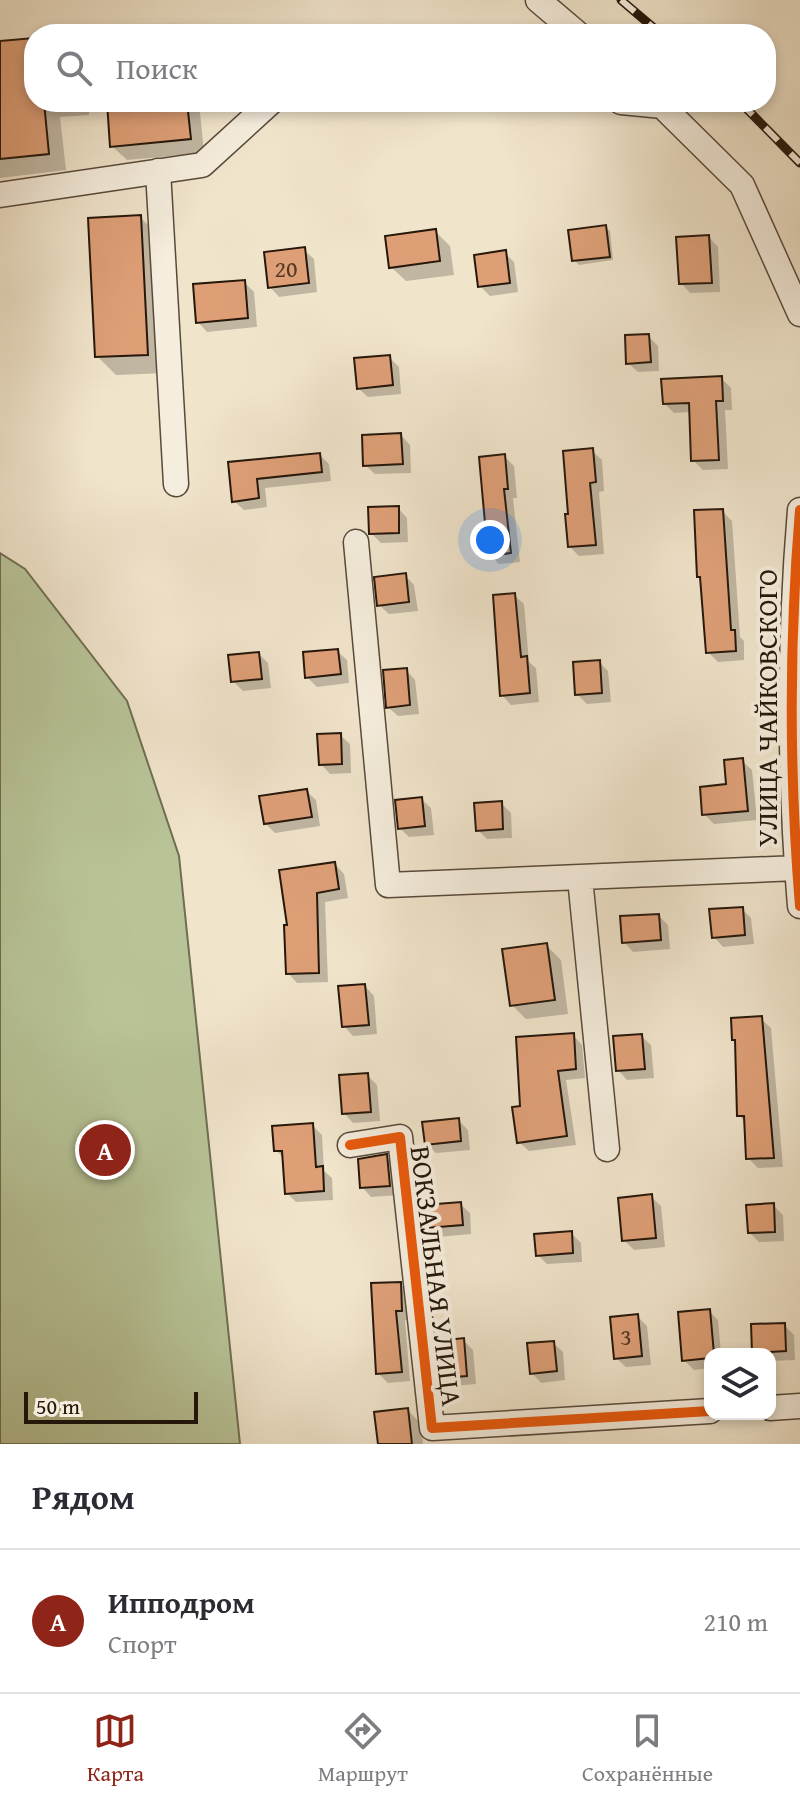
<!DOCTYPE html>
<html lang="ru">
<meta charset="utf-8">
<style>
body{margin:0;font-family:"Gentium Book Plus",serif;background:#f7f7f7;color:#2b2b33}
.controls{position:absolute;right:24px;bottom:24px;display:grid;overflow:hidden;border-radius:16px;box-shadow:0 4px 12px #0003}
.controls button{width:72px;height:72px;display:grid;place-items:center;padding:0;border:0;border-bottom:2px solid #e1e1e2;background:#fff;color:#2b2b33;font:40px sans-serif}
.scale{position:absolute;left:24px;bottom:20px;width:174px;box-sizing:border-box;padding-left:8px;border:4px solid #26170b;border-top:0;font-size:22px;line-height:28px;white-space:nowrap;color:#26170b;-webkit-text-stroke:6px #f5eddd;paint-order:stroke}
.you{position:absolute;left:490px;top:540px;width:28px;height:28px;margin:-20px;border:6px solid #fff;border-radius:50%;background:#1a73e8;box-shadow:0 0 0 12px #1a73e833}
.badge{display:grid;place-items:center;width:52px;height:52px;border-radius:50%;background:#8f2418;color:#fff;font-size:26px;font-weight:700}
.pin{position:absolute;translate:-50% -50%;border:4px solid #fff;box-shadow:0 2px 8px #0006}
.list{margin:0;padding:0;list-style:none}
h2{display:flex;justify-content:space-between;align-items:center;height:104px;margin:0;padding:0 32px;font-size:34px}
h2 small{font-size:26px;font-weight:400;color:#7c7c81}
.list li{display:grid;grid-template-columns:52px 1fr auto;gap:24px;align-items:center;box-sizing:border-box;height:144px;padding:0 32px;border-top:2px solid #e1e1e2}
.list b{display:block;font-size:30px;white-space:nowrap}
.list p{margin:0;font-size:26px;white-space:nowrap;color:#7c7c81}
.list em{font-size:26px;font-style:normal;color:#7c7c81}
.icon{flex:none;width:44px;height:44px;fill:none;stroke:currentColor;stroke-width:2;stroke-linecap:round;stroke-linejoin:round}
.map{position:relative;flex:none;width:800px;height:1444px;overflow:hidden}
.search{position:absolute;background:#fff;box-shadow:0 4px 12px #0003;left:24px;right:24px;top:24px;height:88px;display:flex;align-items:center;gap:20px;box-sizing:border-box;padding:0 28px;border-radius:32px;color:#7c7c81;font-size:30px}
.sheet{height:248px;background:#fff}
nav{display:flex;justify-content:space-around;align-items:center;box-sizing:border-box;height:112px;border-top:2px solid #e1e1e2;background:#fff;font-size:22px;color:#7c7c81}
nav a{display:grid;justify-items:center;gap:4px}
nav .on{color:#8f2418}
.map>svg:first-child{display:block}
</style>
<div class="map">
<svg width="800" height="1444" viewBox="0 0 800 1444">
<rect width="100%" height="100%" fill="#f0e4cb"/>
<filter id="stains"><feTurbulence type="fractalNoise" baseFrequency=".0025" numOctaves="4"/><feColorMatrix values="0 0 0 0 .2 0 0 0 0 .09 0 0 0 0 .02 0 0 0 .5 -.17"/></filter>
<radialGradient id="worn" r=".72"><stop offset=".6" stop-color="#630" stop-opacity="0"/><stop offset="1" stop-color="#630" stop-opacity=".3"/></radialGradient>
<path fill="#b8c498" stroke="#6f6e52" stroke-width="2" d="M 0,553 L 25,569 L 127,701 L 179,856 L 240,1444 L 0,1444 Z"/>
<path fill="#0003" d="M 34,40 L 34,102 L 89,102 L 89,115 L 60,117 L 66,170 L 0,178 L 0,43 Z
M 109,102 L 199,102 L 204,153 L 127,160 L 112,146 Z
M 140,217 L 159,236 L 166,373 L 116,375 L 97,356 Z
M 605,227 L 610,231 L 613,260 L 579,265 L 574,260 Z
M 436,232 L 450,246 L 454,275 L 406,281 L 391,267 Z
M 709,237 L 718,247 L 720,292 L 690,293 L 681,283 Z
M 304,250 L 314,259 L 317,292 L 279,297 L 270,287 Z
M 505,253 L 514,262 L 518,292 L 490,296 L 480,286 Z
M 244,282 L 254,292 L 257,327 L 207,332 L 198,322 Z
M 648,336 L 658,346 L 659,371 L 638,372 L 628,363 Z
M 389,357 L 399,367 L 401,394 L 368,397 L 358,388 Z
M 721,378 L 731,388 L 732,410 L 725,410 L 728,469 L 703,470 L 693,460 L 691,412 L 674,413 L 664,403 Z
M 401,435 L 410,445 L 411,473 L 375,474 L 365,465 Z
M 592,451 L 602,460 L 604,491 L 599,492 L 604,554 L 579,556 L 570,547 L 571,515 Z
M 320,455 L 329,464 L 331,481 L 265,488 L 267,507 L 244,510 L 234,501 L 230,464 Z
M 504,456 L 514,466 L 517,498 L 513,498 L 520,562 L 499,564 L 490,555 Z
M 398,508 L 407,518 L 408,542 L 381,543 L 371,533 Z
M 722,511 L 732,521 L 740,637 L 744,641 L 744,660 L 718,662 L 708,652 L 703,580 L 699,576 Z
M 405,575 L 414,585 L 418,611 L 389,614 L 379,605 Z
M 514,595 L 524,604 L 529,662 L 536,668 L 539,702 L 511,705 L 502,695 Z
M 337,651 L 347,660 L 349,683 L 317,687 L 307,677 Z
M 259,654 L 268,663 L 271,688 L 243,691 L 233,681 Z
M 599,662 L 608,671 L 611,702 L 587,704 L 577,694 Z
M 406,670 L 415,680 L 419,714 L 398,716 L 388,707 Z
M 340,735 L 350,744 L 351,773 L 330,774 L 321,764 Z
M 742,761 L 752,770 L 757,820 L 714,824 L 704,814 L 728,786 Z
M 306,791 L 316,800 L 320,826 L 275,833 L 266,824 Z
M 421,799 L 431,808 L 434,835 L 409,837 L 400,828 Z
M 501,803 L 511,813 L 512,838 L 487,839 L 478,830 Z
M 335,864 L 344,874 L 348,898 L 325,902 L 328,982 L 297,983 L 288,973 L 286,927 Z
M 742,909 L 751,918 L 754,944 L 723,947 L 714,937 Z
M 659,916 L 668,925 L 670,949 L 633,952 L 624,942 Z
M 546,945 L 561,960 L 568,1014 L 526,1019 L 512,1005 Z
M 365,986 L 374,996 L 377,1034 L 353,1036 L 344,1026 Z
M 761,1019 L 771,1028 L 783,1167 L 758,1168 L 748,1158 L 746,1123 L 739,1115 Z
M 573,1035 L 582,1045 L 585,1078 L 566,1080 L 576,1145 L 529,1151 L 519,1142 L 523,1107 Z
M 641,1036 L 651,1045 L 654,1078 L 627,1080 L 618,1070 Z
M 368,1076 L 377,1085 L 380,1121 L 353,1123 L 344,1113 Z
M 458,1120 L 468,1130 L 470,1150 L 436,1153 L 427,1144 Z
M 312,1125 L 322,1135 L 324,1171 L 332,1178 L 333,1200 L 296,1202 L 287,1193 L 284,1159 L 276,1150 Z
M 386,1156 L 396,1166 L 399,1195 L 371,1197 L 362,1187 Z
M 651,1197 L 661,1206 L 665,1247 L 634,1250 L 624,1240 Z
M 460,1204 L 470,1213 L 471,1234 L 438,1237 L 428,1227 Z
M 773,1205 L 783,1215 L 784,1241 L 759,1242 L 750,1233 Z
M 571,1233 L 581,1243 L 582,1262 L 547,1264 L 538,1255 Z
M 400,1284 L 410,1293 L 411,1320 L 405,1320 L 410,1381 L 388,1383 L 378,1373 Z
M 709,1311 L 718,1320 L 721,1354 L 710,1354 L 710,1368 L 694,1370 L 684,1360 Z
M 637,1316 L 647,1326 L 651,1365 L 626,1367 L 616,1358 Z
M 784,1325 L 794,1335 L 795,1360 L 770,1361 L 770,1354 L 754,1352 Z
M 463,1340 L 473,1350 L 476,1384 L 453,1386 L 443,1377 Z
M 553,1343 L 563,1352 L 565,1380 L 541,1383 L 532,1373 Z
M 408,1410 L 421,1424 L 423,1444 L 380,1444 Z"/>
<path fill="#de9f77" stroke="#26170b" stroke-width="2" d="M 34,38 L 34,102 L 44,102 L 49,154 L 0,159 L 0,41 Z
M 107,102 L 187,102 L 191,139 L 110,147 Z
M 141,215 L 148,355 L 95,357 L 88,218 Z
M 606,225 L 610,257 L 572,261 L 568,230 Z
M 436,229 L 440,261 L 389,268 L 385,236 Z
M 709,235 L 712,283 L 679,284 L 676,237 Z
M 305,247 L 309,283 L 268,288 L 264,252 Z
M 506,250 L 510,283 L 478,287 L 474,255 Z
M 245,280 L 248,318 L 196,323 L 193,284 Z
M 649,334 L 651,362 L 626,364 L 625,335 Z
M 390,355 L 393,385 L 357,389 L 354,358 Z
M 722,376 L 723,401 L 716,401 L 719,460 L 691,461 L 689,403 L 663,404 L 661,379 Z
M 401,433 L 403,464 L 363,466 L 362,435 Z
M 593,448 L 596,482 L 590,483 L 596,545 L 568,547 L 565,514 L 568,514 L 563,451 Z
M 320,453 L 322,472 L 257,479 L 259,498 L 232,502 L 228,462 Z
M 505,454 L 508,489 L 504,489 L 511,553 L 488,556 L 479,457 Z
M 399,506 L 399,533 L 369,534 L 368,507 Z
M 723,509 L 731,630 L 735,630 L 736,651 L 706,653 L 700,577 L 697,577 L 694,510 Z
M 406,573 L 409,602 L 377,606 L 374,577 Z
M 515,593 L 521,657 L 527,656 L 530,693 L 500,696 L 493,595 Z
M 338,649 L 341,674 L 305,678 L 303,652 Z
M 259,652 L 262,679 L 231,682 L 228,655 Z
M 600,660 L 602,693 L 575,695 L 573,662 Z
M 407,668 L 410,705 L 386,708 L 383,670 Z
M 341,733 L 342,764 L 319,765 L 317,734 Z
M 743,758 L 748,811 L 702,815 L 700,787 L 726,784 L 724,760 Z
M 307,789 L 312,817 L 264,824 L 259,796 Z
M 422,797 L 425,826 L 398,829 L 395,800 Z
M 502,801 L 503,829 L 476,831 L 474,803 Z
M 335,862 L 339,889 L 317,893 L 319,973 L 286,974 L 284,925 L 287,925 L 279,870 Z
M 743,907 L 745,935 L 712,938 L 709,909 Z
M 659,914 L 661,940 L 622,943 L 620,916 Z
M 547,943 L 555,1000 L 510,1006 L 502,949 Z
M 365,984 L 369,1025 L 342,1027 L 338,986 Z
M 762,1016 L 774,1158 L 746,1159 L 744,1116 L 737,1116 L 735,1040 L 732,1040 L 731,1018 Z
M 574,1033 L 576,1069 L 558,1071 L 567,1136 L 517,1143 L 512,1107 L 520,1106 L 516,1037 Z
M 642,1034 L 645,1069 L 616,1071 L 613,1036 Z
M 368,1073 L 371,1112 L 342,1114 L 339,1075 Z
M 459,1118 L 461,1141 L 425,1145 L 422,1122 Z
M 313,1123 L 316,1167 L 323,1166 L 324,1191 L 285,1194 L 282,1151 L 274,1151 L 272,1126 Z
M 387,1154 L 390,1186 L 360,1188 L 358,1159 Z
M 652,1194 L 656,1238 L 622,1241 L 618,1198 Z
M 461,1202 L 463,1225 L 426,1228 L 424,1205 Z
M 774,1203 L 775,1232 L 748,1233 L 746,1205 Z
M 572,1231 L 573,1253 L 536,1256 L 534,1234 Z
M 401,1282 L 402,1311 L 396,1311 L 402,1372 L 376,1374 L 371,1283 Z
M 710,1309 L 714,1354 L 710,1354 L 710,1358 L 682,1361 L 678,1312 Z
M 638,1314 L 642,1356 L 614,1359 L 610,1317 Z
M 785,1323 L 786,1351 L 752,1353 L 751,1324 Z
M 464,1338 L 467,1376 L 442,1378 L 438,1341 Z
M 554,1341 L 557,1371 L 530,1374 L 527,1343 Z
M 408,1408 L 412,1444 L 378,1444 L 374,1412 Z"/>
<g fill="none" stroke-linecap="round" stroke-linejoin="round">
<defs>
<path id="minor" d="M 538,0 L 578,34
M 621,102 L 663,106
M 658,102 L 742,185 L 800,314
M 158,171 L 176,484
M 0,195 L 202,165 L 271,102
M 800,510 C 789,641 789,774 800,906
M 356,542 L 388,885 L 797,868
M 580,878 L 607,1149
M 350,1145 L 400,1137 L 432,1428 L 710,1411
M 770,1408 L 800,1406"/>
</defs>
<use href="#minor" stroke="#584a3b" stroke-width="27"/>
<use href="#minor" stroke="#f5eddd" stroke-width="24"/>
<defs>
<path id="rail" d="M 621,0 L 661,34
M 740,102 L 800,163"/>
</defs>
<use href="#rail" stroke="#26170b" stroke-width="9"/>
<use href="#rail" stroke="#f5eddd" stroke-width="6" stroke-dasharray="18" stroke-linecap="butt"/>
<defs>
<path id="cycleway" d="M 800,510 C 789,641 789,774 800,906
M 350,1145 L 400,1137 L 432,1428 L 710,1411"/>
</defs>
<use href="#cycleway" stroke="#f5eddd" stroke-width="15"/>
<use href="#cycleway" stroke="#e8590c" stroke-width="10"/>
</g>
<g text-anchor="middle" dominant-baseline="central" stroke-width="8" stroke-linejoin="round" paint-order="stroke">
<g font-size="24" fill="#543926">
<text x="286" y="268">20</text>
<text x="626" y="1336">3</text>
</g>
<g font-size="28" fill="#26170b" stroke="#f5eddd">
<text transform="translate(766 708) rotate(-90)">УЛИЦА ЧАЙКОВСКОГО</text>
<text transform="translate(437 1276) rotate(83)">ВОКЗАЛЬНАЯ УЛИЦА</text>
</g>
</g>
<rect width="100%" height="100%" filter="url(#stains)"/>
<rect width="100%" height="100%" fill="url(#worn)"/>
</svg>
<div class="controls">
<button><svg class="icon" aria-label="layers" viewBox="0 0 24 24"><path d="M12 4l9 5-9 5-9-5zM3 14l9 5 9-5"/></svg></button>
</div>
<div class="scale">50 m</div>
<div class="you"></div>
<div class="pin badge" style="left:105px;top:1150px">A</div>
<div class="search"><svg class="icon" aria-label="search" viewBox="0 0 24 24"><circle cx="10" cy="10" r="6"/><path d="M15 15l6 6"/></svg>Поиск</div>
</div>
<section class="sheet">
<h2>Рядом<small></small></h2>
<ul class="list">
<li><span class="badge">A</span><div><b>Ипподром</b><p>Спорт</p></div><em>210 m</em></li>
</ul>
</section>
<nav>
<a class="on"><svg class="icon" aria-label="map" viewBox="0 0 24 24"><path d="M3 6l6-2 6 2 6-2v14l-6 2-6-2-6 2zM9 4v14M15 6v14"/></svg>Карта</a>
<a><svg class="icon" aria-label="directions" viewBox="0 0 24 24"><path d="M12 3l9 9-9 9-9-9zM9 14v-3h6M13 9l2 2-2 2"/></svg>Маршрут</a>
<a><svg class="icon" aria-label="saved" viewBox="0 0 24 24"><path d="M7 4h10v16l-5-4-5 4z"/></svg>Сохранённые</a>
</nav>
